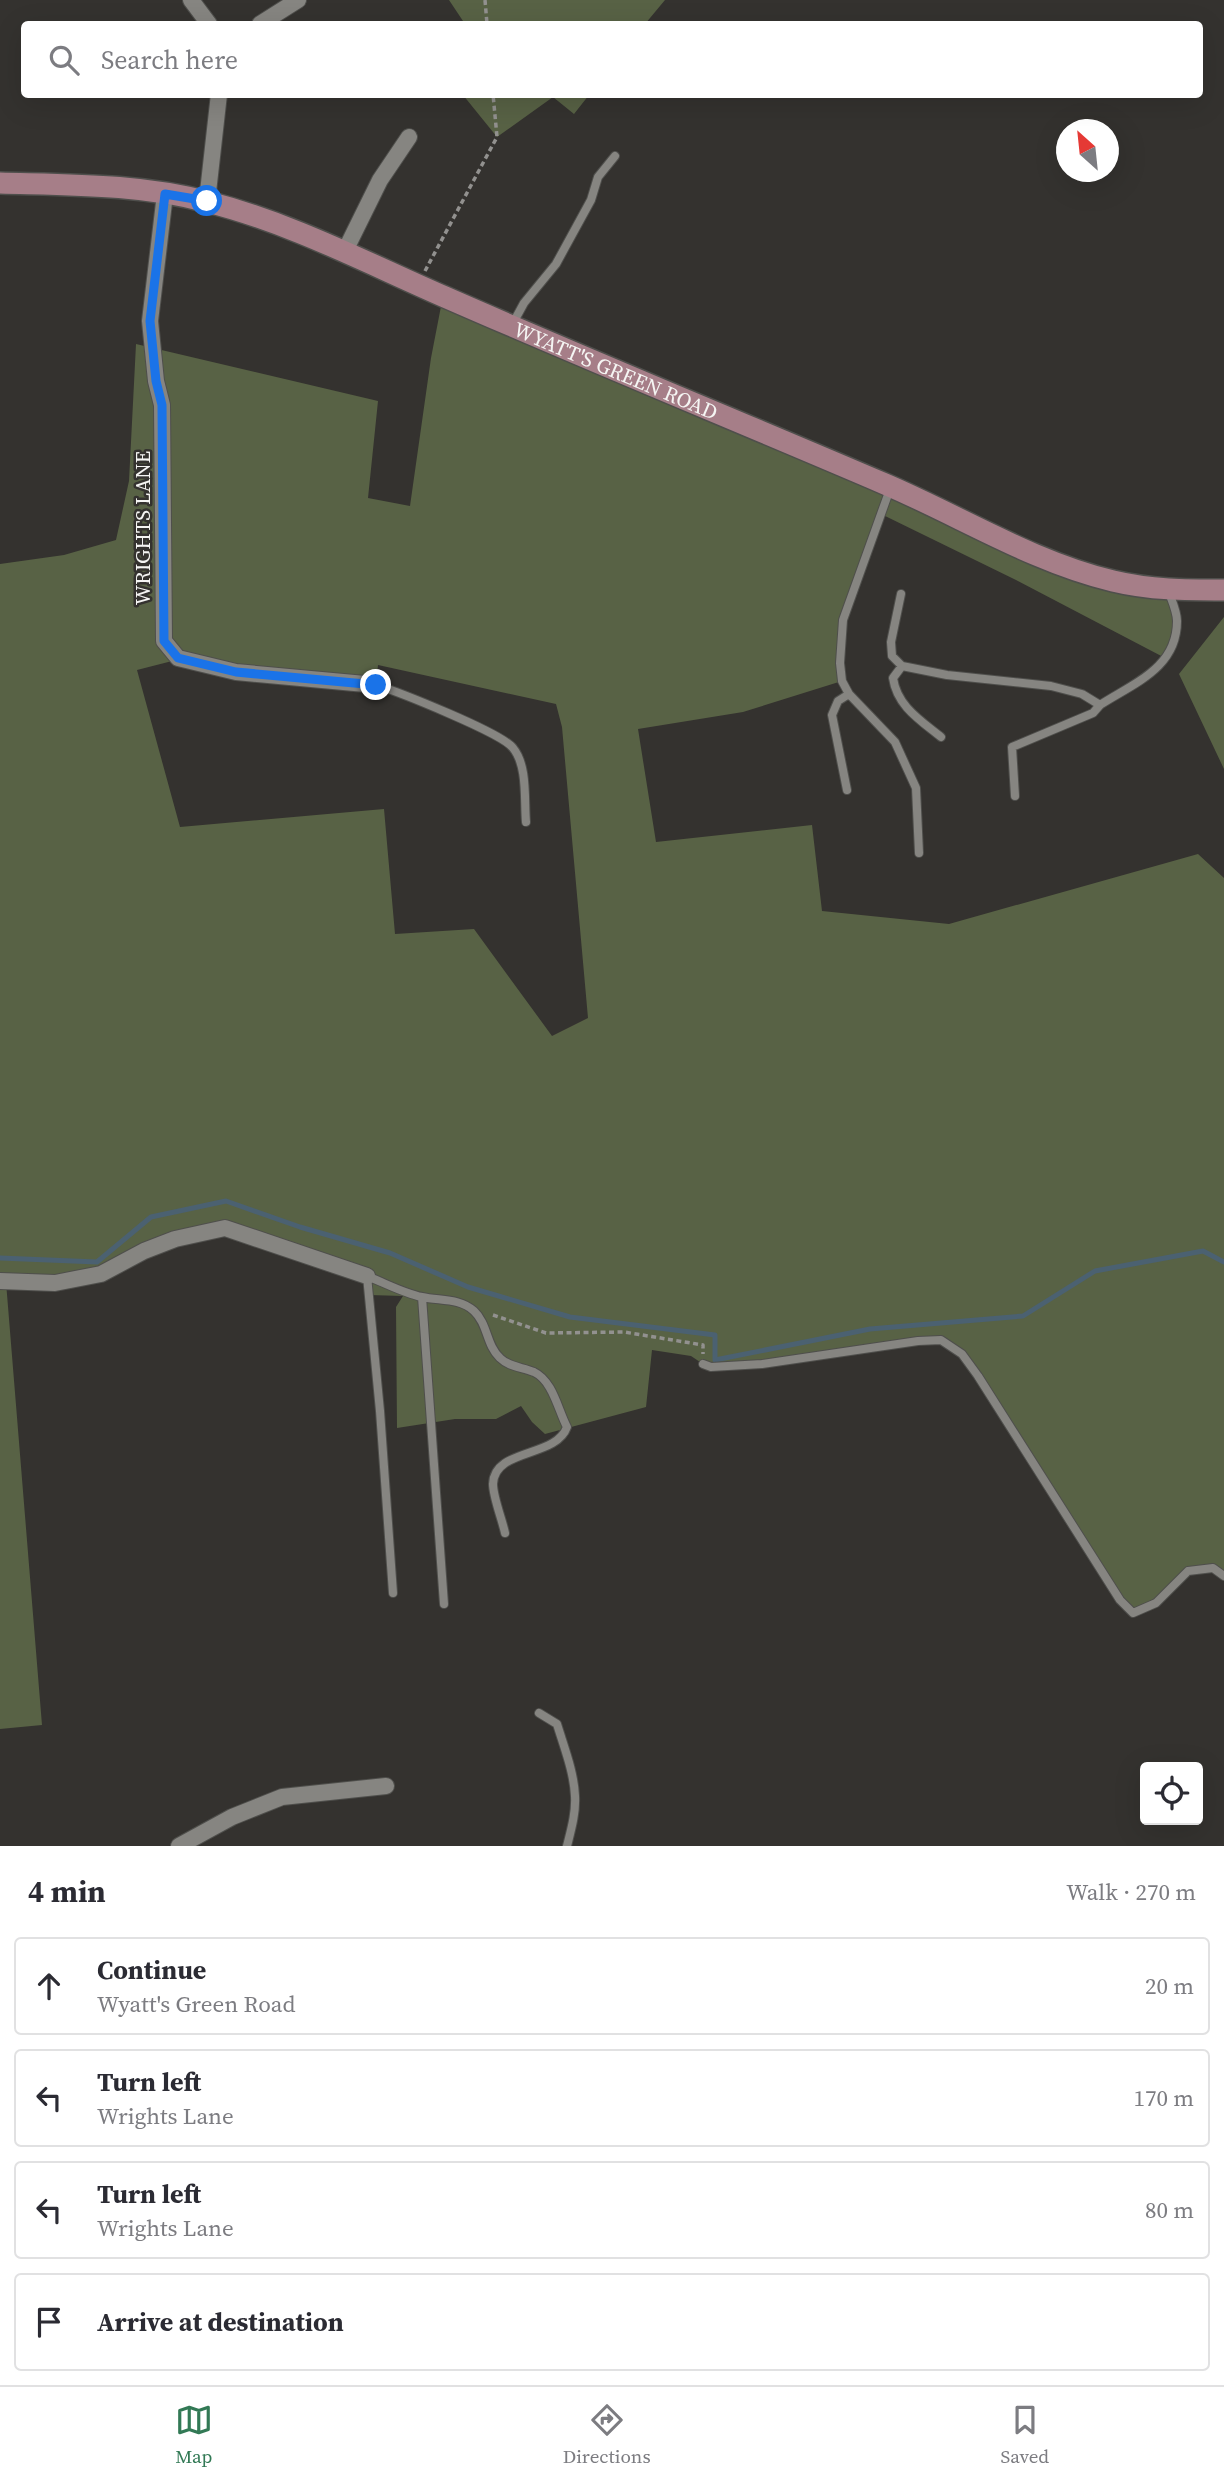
<!DOCTYPE html>
<meta charset="utf-8">
<style>
body{margin:0;font-family:"Source Serif 4",serif;background:#f7f7f7;color:#2b2b33}
.controls{position:absolute;right:21px;bottom:21px;display:grid;overflow:hidden;border-radius:7px;box-shadow:0 7px 28px #0002}
.controls button{width:63px;height:63px;display:grid;place-items:center;padding:0;border:0;border-bottom:2px solid #e1e1e2;background:#fff;color:#2b2b33;font:35px sans-serif}
.compass{position:absolute;left:1056px;top:119px;width:63px;height:63px;border-radius:50%;background:#fff;box-shadow:0 7px 28px #0002;rotate:333deg}
.stop{position:absolute;width:21px;height:21px;margin:-16px;border:5px solid #1a73e8;border-radius:50%;background:#fff}
.stop.end{background:#1a73e8;border-color:#fff;box-shadow:0 2px 7px #0008}
.list{margin:0;padding:0;list-style:none}
h2{display:flex;justify-content:space-between;align-items:center;height:91px;margin:0;padding:0 28px;font-size:30px}
h2 small{font-size:23px;font-weight:400;color:#7c7c81}
.list li{display:grid;grid-template-columns:46px 1fr auto;gap:21px;align-items:center;box-sizing:border-box;height:98px;margin:0 14px 14px;padding:0 14px;border:2px solid #e1e1e2;border-radius:7px}
.list b{display:block;font-size:26px;white-space:nowrap}
.list p{margin:0;font-size:23px;white-space:nowrap;color:#7c7c81}
.list em{font-size:23px;font-style:normal;color:#7c7c81}
.icon{flex:none;width:38px;height:38px;fill:none;stroke:currentColor;stroke-width:2;stroke-linecap:round;stroke-linejoin:round}
.map{position:relative;flex:none;width:1224px;height:1846px;overflow:hidden}
.search{position:absolute;background:#fff;box-shadow:0 7px 28px #0002;left:21px;right:21px;top:21px;height:77px;display:flex;align-items:center;gap:18px;box-sizing:border-box;padding:0 24px;border-radius:7px;color:#7c7c81;font-size:26px}
.sheet{height:539px;background:#fff}
nav{display:flex;justify-content:space-around;align-items:center;box-sizing:border-box;height:98px;border-top:2px solid #e1e1e2;background:#fff;font-size:19px;color:#7c7c81}
nav a{display:grid;justify-items:center;gap:4px}
nav .on{color:#327955}
.map>svg:first-child{display:block}
</style>
<div class="map">
<svg width="1224" height="1846" viewBox="0 0 1224 1846">
<rect width="100%" height="100%" fill="#34322f"/>
<path fill="#586245" fill-rule="evenodd" d="M 449,0 L 665,0 L 645,24 L 465,24 Z
M 463,95 L 589,95 L 574,114 L 553,97 L 497,137 Z
M 443,296 L 1011,543 L 1168,590 L 1177,619 L 1167,659 L 1016,580 L 881,514 L 843,620 L 842,681 L 743,712 L 638,729 L 656,842 L 812,825 L 822,911 L 949,924 L 1198,854 L 1224,878 L 1224,1576 L 1213,1568 L 1188,1571 L 1156,1603 L 1133,1613 L 962,1354 L 941,1341 L 762,1364 L 703,1364 L 691,1356 L 652,1350 L 646,1407 L 545,1434 L 532,1422 L 521,1406 L 496,1419 L 455,1419 L 397,1428 L 396,1307 L 403,1296 L 369,1295 L 366,1276 L 225,1228 L 101,1274 L 6,1282 L 42,1725 L 0,1729 L 0,564 L 64,555 L 116,540 L 129,481 L 136,344 L 378,401 L 368,498 L 410,506 L 431,358 ZM 180,659 L 376,685 L 378,665 L 556,704 L 562,727 L 588,1018 L 552,1036 L 474,929 L 395,934 L 384,809 L 180,827 L 137,670 Z
M 1224,617 L 1224,769 L 1179,674 Z"/>
<g fill="none" stroke-linecap="round" stroke-linejoin="round">
<path stroke="#4b6171" stroke-width="5" d="M 0,1258 L 97,1262 L 151,1217 L 226,1201 L 300,1227 L 390,1253 L 468,1287 L 570,1317 L 715,1335 L 715,1360 L 870,1329 L 1023,1316 L 1095,1271 L 1203,1251 L 1224,1262"/>
<defs>
<path id="lane" d="M 512,325 L 524,303 L 556,264 L 591,200 L 598,177 L 615,156
M 890,489 L 843,620 L 840,663 L 842,681 L 849,694 L 895,742 L 916,788 L 919,853
M 901,594 L 891,642 L 892,656 L 902,666 L 947,675 L 1051,686 L 1082,694 L 1100,705
M 902,666 L 893,678 C 897,706 920,720 941,737
M 376,685 C 399,692 502,733 513,748 C 528,766 524,801 526,822
M 847,790 L 832,715 L 838,701 L 849,694
M 1015,796 L 1012,747 L 1093,713 L 1100,705 C 1134,683 1177,668 1177,621 C 1177,611 1171,599 1168,590
M 367,1276 C 385,1283 403,1293 422,1297 C 440,1301 460,1298 474,1311 C 488,1324 486,1345 500,1358 C 509,1367 522,1367 534,1372 C 553,1381 558,1410 567,1427 C 556,1458 494,1448 493,1484 C 493,1497 502,1519 505,1533
M 367,1276 L 380,1411 L 393,1593
M 422,1297 L 444,1604
M 703,1364 L 711,1367 L 762,1364 L 918,1341 L 941,1340 L 962,1354 L 978,1376 L 1120,1600 L 1133,1613 L 1156,1603 L 1188,1571 L 1213,1568 L 1224,1576
M 539,1713 L 557,1724 C 564,1747 574,1772 575,1796 C 576,1813 571,1830 567,1846"/>
<path id="street" d="M 191,0 L 209,24
M 260,24 L 298,0
M 165,194 L 150,321 L 156,381 L 162,405 L 164,641 L 178,658 L 236,672 L 376,685
M 207,201 L 219,94
M 345,251 L 380,180 L 409,137
M 0,1281 L 55,1283 L 101,1274 L 144,1251 L 175,1239 L 225,1228 L 367,1276
M 179,1846 L 232,1817 L 282,1797 L 386,1786"/>
<g id="secondary">
<path id="s1" d="M 0,183 C 69,185 141,184 208,202 C 291,223 367,263 445,297 C 591,361 738,421 885,484 C 960,516 1033,562 1113,581 C 1150,590 1187,590 1224,590"/>
</g>
</defs>
<use href="#lane" stroke="#4f4f4c" stroke-width="10"/>
<use href="#street" stroke="#4f4f4c" stroke-width="18"/>
<use href="#secondary" stroke="#4f4f4c" stroke-width="24"/>
<path stroke="#92918f" stroke-width="3.5" stroke-dasharray="5 3.5" stroke-linecap="butt" d="M 485,0 L 487,24
M 425,271 L 497,137 L 493,94
M 493,1315 L 546,1333 L 624,1332 L 703,1345 L 703,1354"/>
<use href="#lane" stroke="#868581" stroke-width="8"/>
<use href="#street" stroke="#868581" stroke-width="16"/>
<use href="#secondary" stroke="#a67e88" stroke-width="21"/>
</g>
<g fill="none" stroke-linecap="round" stroke-linejoin="round">
<path stroke="#1a73e8" stroke-width="9" d="M 207,201 L 165,194 L 150,321 L 156,381 L 162,405 L 164,641 L 178,658 L 236,672 L 376,685"/>
</g>
<g text-anchor="middle" dominant-baseline="central" stroke-width="5" stroke-linejoin="round" paint-order="stroke">
<g font-size="21" fill="#f5f5f3" stroke="#34322f">
<text stroke="none"><textPath href="#s1" startOffset="651">WYATT'S GREEN ROAD</textPath></text>
<text transform="translate(142 528) rotate(-90)">WRIGHTS LANE</text>
</g>
</g>
</svg>
<div class="controls">
<button><svg class="icon" aria-label="locate" viewBox="0 0 24 24"><circle cx="12" cy="12" r="6"/><path d="M12 2v4M12 18v4M2 12h4M18 12h4"/></svg></button>
</div>
<svg class="compass" viewBox="-18 -18 36 36"><path d="M0-13l5 13h-10z" fill="#e53935"/><path d="M0 13l5-13h-10z" fill="#7c7c81"/></svg>
<div class="stop" style="left:207px;top:201px"></div>
<div class="stop end" style="left:376px;top:685px"></div>
<div class="search"><svg class="icon" aria-label="search" viewBox="0 0 24 24"><circle cx="10" cy="10" r="6"/><path d="M15 15l6 6"/></svg>Search here</div>
</div>
<section class="sheet">
<h2>4 min<small>Walk · 270 m</small></h2>
<ul class="list">
<li><svg class="icon" aria-label="ahead" viewBox="0 0 24 24"><path d="M12 20V5M6 11l6-6 6 6"/></svg><div><b>Continue</b><p>Wyatt's Green Road</p></div><em>20 m</em></li>
<li><svg class="icon" aria-label="left" viewBox="0 0 24 24"><path d="M17 20v-9H6M10 6l-5 5 5 5"/></svg><div><b>Turn left</b><p>Wrights Lane</p></div><em>170 m</em></li>
<li><svg class="icon" aria-label="left" viewBox="0 0 24 24"><path d="M17 20v-9H6M10 6l-5 5 5 5"/></svg><div><b>Turn left</b><p>Wrights Lane</p></div><em>80 m</em></li>
<li><svg class="icon" aria-label="arrive" viewBox="0 0 24 24"><path d="M6 21V4h12l-3 4 3 4H6"/></svg><div><b>Arrive at destination</b></div></li>
</ul>
</section>
<nav>
<a class="on"><svg class="icon" aria-label="map" viewBox="0 0 24 24"><path d="M3 6l6-2 6 2 6-2v14l-6 2-6-2-6 2zM9 4v14M15 6v14"/></svg>Map</a>
<a><svg class="icon" aria-label="directions" viewBox="0 0 24 24"><path d="M12 3l9 9-9 9-9-9zM9 14v-3h6M13 9l2 2-2 2"/></svg>Directions</a>
<a><svg class="icon" aria-label="saved" viewBox="0 0 24 24"><path d="M7 4h10v16l-5-4-5 4z"/></svg>Saved</a>
</nav>
